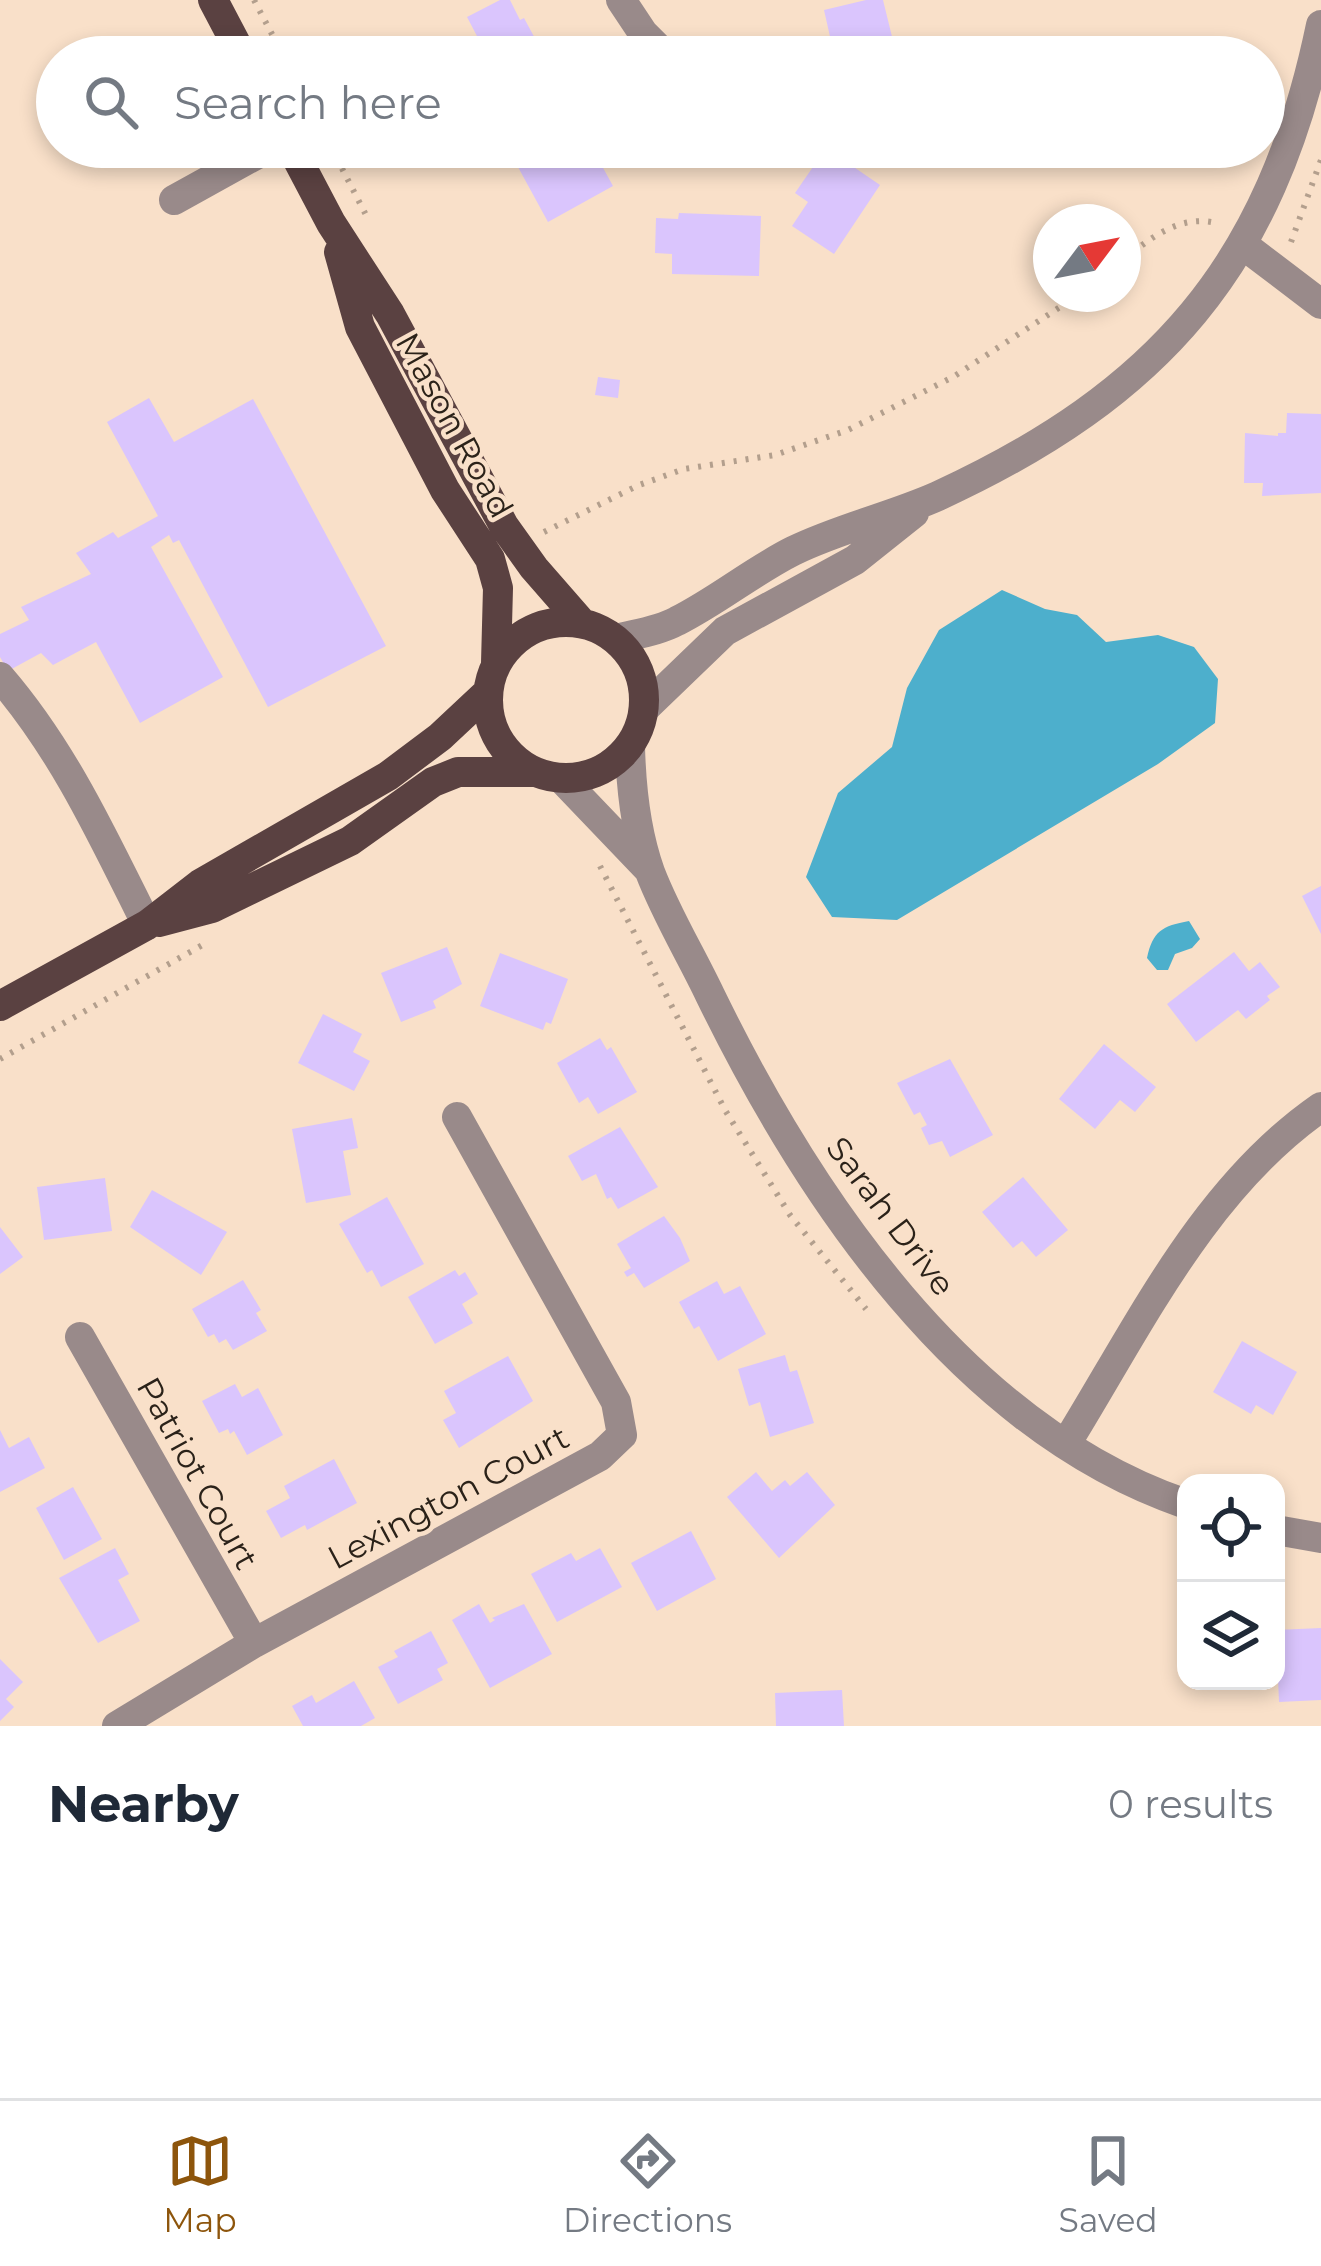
<!DOCTYPE html>
<style>
body{margin:0;font-family:Montserrat,sans-serif;background:#f2f2f3;color:#1f2937}
.controls{position:absolute;right:36px;bottom:36px;display:grid;overflow:hidden;border-radius:24px;box-shadow:0 6px 18px #0003}
.controls button{width:108px;height:108px;display:grid;place-items:center;padding:0;border:0;border-bottom:3px solid #e0e1e3;background:#fff;color:#1f2937;font:60px sans-serif}
.compass{position:absolute;left:1033px;top:204px;width:108px;height:108px;border-radius:50%;background:#fff;box-shadow:0 6px 18px #0003;rotate:58deg}
.list{margin:0;padding:0;list-style:none}
h2{display:flex;justify-content:space-between;align-items:center;height:156px;margin:0;padding:0 48px;font-size:51px}
h2 small{font-size:39px;font-weight:400;color:#747a83}
.icon{flex:none;width:66px;height:66px;fill:none;stroke:currentColor;stroke-width:2;stroke-linecap:round;stroke-linejoin:round}
.map{position:relative;flex:none;width:1321px;height:1726px;overflow:hidden}
.search{position:absolute;background:#fff;box-shadow:0 6px 18px #0003;left:36px;right:36px;top:36px;height:132px;display:flex;align-items:center;gap:30px;box-sizing:border-box;padding:0 42px;border-radius:66px;color:#747a83;font-size:45px}
.sheet{height:372px;background:#fff}
nav{display:flex;justify-content:space-around;align-items:center;box-sizing:border-box;height:168px;border-top:3px solid #e0e1e3;background:#fff;font-size:33px;color:#747a83}
nav a{display:grid;justify-items:center;gap:6px}
nav .on{color:#8d550c}
.map>svg:first-child{display:block}
</style>
<div class="map">
<svg width="1321" height="1726" viewBox="0 0 1321 1726">
<rect width="100%" height="100%" fill="#f9e0c9"/>
<path fill="#4dafcc" d="M 1002,590 L 1045,609 L 1077,615 L 1106,642 L 1158,635 L 1194,647 L 1218,679 L 1215,723 L 1158,764 L 897,920 L 832,917 L 806,877 L 838,793 L 892,747 L 907,688 L 939,630 Z
M 1189,921 L 1200,939 L 1192,948 L 1175,954 L 1168,970 L 1157,970 L 1147,958 C 1153,931 1162,926 1189,921 Z"/>
<path fill="#dac5fd" d="M 500,0 L 510,0 L 520,20 L 524,18 L 545,57 L 488,57 L 467,17 Z
M 866,0 L 883,0 L 897,57 L 842,57 L 838,40 L 831,41 L 824,10 Z
M 507,147 L 570,147 L 579,164 L 596,155 L 613,186 L 548,222 Z
M 826,148 L 880,185 L 834,254 L 792,226 L 808,202 L 795,193 Z
M 679,213 L 761,216 L 759,276 L 672,274 L 672,254 L 655,253 L 656,218 L 678,219 Z
M 598,377 L 620,380 L 618,398 L 595,395 Z
M 149,398 L 174,442 L 253,399 L 386,646 L 268,707 L 179,540 L 173,543 L 169,535 L 151,547 L 223,677 L 140,723 L 96,642 L 53,665 L 41,653 L 8,671 L 0,657 L 0,634 L 29,620 L 21,607 L 91,574 L 76,553 L 113,532 L 118,538 L 158,516 L 107,422 Z
M 1287,413 L 1321,414 L 1321,493 L 1262,496 L 1263,483 L 1244,483 L 1245,433 L 1278,436 L 1278,433 L 1286,433 Z
M 1321,886 L 1321,934 L 1302,896 Z
M 447,947 L 462,984 L 433,1001 L 436,1008 L 401,1022 L 381,973 Z
M 1234,952 L 1249,971 L 1260,962 L 1280,987 L 1267,996 L 1270,1000 L 1246,1019 L 1238,1010 L 1196,1042 L 1167,1004 Z
M 500,953 L 568,979 L 551,1024 L 546,1022 L 543,1030 L 480,1006 Z
M 323,1014 L 362,1034 L 353,1052 L 370,1061 L 354,1091 L 298,1063 Z
M 600,1038 L 607,1050 L 611,1047 L 637,1092 L 598,1114 L 588,1097 L 579,1103 L 557,1063 Z
M 1104,1044 L 1156,1087 L 1135,1112 L 1120,1100 L 1095,1129 L 1059,1099 Z
M 950,1059 L 993,1135 L 950,1157 L 942,1141 L 929,1145 L 921,1128 L 927,1125 L 920,1112 L 914,1115 L 897,1083 Z
M 352,1118 L 358,1148 L 343,1151 L 351,1195 L 306,1203 L 292,1129 Z
M 620,1127 L 658,1187 L 618,1209 L 611,1197 L 607,1199 L 596,1174 L 582,1181 L 568,1156 Z
M 1023,1177 L 1068,1230 L 1036,1257 L 1022,1241 L 1013,1248 L 982,1212 Z
M 105,1178 L 112,1231 L 44,1240 L 37,1187 Z
M 152,1190 L 227,1232 L 201,1275 L 130,1227 Z
M 387,1197 L 424,1264 L 381,1287 L 372,1270 L 367,1273 L 339,1224 Z
M 664,1216 L 680,1238 L 690,1261 L 644,1288 L 634,1273 L 627,1277 L 624,1272 L 631,1268 L 617,1244 Z
M 0,1227 L 23,1257 L 0,1274 Z
M 455,1270 L 459,1276 L 465,1272 L 478,1294 L 462,1304 L 473,1323 L 435,1344 L 408,1297 Z
M 243,1280 L 261,1310 L 256,1313 L 267,1331 L 233,1350 L 226,1339 L 219,1343 L 214,1334 L 208,1337 L 192,1309 Z
M 717,1281 L 724,1294 L 740,1286 L 766,1334 L 718,1361 L 699,1326 L 694,1329 L 679,1302 Z
M 1242,1341 L 1297,1372 L 1273,1415 L 1256,1405 L 1251,1414 L 1213,1392 Z
M 785,1355 L 790,1372 L 797,1370 L 814,1423 L 770,1437 L 760,1402 L 749,1406 L 738,1369 Z
M 508,1356 L 533,1401 L 459,1448 L 443,1420 L 456,1413 L 444,1391 Z
M 235,1384 L 242,1397 L 258,1388 L 283,1435 L 247,1455 L 234,1431 L 230,1434 L 228,1429 L 219,1433 L 202,1401 Z
M 0,1430 L 9,1448 L 29,1437 L 45,1468 L 0,1492 Z
M 334,1459 L 357,1503 L 307,1530 L 305,1525 L 281,1538 L 266,1511 L 290,1498 L 284,1486 Z
M 756,1472 L 772,1491 L 785,1480 L 790,1486 L 807,1472 L 835,1505 L 779,1558 L 727,1497 Z
M 73,1487 L 102,1539 L 64,1560 L 36,1508 Z
M 691,1531 L 716,1579 L 657,1611 L 631,1563 Z
M 115,1548 L 129,1574 L 118,1580 L 140,1621 L 98,1643 L 59,1578 Z
M 600,1548 L 622,1587 L 557,1622 L 531,1574 L 571,1553 L 576,1561 Z
M 479,1604 L 490,1623 L 495,1620 L 492,1618 L 524,1604 L 552,1654 L 490,1688 L 452,1620 Z
M 1321,1628 L 1321,1700 L 1279,1702 L 1276,1630 Z
M 431,1631 L 448,1663 L 437,1669 L 443,1680 L 398,1704 L 378,1667 L 398,1657 L 394,1651 Z
M 0,1659 L 23,1682 L 6,1699 L 14,1707 L 0,1721 Z
M 354,1681 L 375,1718 L 361,1726 L 303,1726 L 292,1706 L 312,1695 L 316,1703 Z
M 842,1690 L 844,1726 L 776,1726 L 775,1693 Z"/>
<g fill="none" stroke-linecap="round" stroke-linejoin="round">
<path stroke="#b39f8d" stroke-width="6" stroke-dasharray="3 9" stroke-linecap="butt" d="M 254,0 L 284,57
M 331,147 L 366,215
M 1291,242 L 1321,160
M 1123,260 C 1149,239 1180,214 1216,223
M 544,532 L 639,485 L 684,469 L 775,455 L 848,430 L 953,377 L 1080,294
M 600,866 L 725,1110 L 790,1215 L 866,1309
M 0,1059 L 206,943"/>
<path stroke="#998a8a" stroke-width="30" d="M 621,0 L 643,33 L 667,57
M 174,200 L 270,147
M 1242,244 L 1321,304
M 616,639 C 635,634 659,631 677,621 C 717,601 753,571 793,551 C 840,528 891,517 938,496 C 1159,394 1271,266 1321,25
M 0,677 C 64,751 104,839 147,925
M 644,709 L 725,631 L 855,560 L 914,513
M 630,746 C 631,787 636,833 650,872 C 666,914 691,955 710,995 C 809,1198 963,1428 1186,1504
M 561,778 L 649,870
M 80,1337 L 254,1643
M 1066,1444 C 1139,1326 1204,1188 1321,1107
M 1276,1530 L 1321,1538
M 117,1726 L 254,1643 L 600,1456 L 622,1435 L 616,1402 L 457,1117"/>
<path stroke="#5a4141" stroke-width="30" d="M 213,0 L 243,57
M 291,147 L 331,223 L 390,314 L 504,526 L 534,568 L 582,623
M 339,252 L 360,327 L 445,490 L 490,559 L 498,588 L 496,663
M488 700a78 78 0 1 1 156 0a78 78 0 1 1-156 0Z
M 159,922 L 212,908 L 350,841 L 433,782 L 458,772 L 535,772
M 0,1006 L 147,925 L 200,884 L 388,776 L 440,737 L 487,693"/>
</g>
<g text-anchor="middle" dominant-baseline="central" stroke-width="9" stroke-linejoin="round" paint-order="stroke">
<g font-size="33" fill="#2b2219" stroke="#f9e0c9">
<text transform="translate(455 425) rotate(61)">Mason Road</text>
<text transform="translate(891 1216) rotate(53)">Sarah Drive</text>
<text transform="translate(198 1473) rotate(61)">Patriot Court</text>
<text transform="translate(448 1497) rotate(-28)">Lexington Court</text>
</g>
</g>
</svg>
<div class="controls">
<button><svg class="icon" aria-label="locate" viewBox="0 0 24 24"><circle cx="12" cy="12" r="6"/><path d="M12 2v4M12 18v4M2 12h4M18 12h4"/></svg></button>
<button><svg class="icon" aria-label="layers" viewBox="0 0 24 24"><path d="M12 4l9 5-9 5-9-5zM3 14l9 5 9-5"/></svg></button>
</div>
<svg class="compass" viewBox="-18 -18 36 36"><path d="M0-13l5 13h-10z" fill="#e53935"/><path d="M0 13l5-13h-10z" fill="#747a83"/></svg>
<div class="search"><svg class="icon" aria-label="search" viewBox="0 0 24 24"><circle cx="10" cy="10" r="6"/><path d="M15 15l6 6"/></svg>Search here</div>
</div>
<section class="sheet">
<h2>Nearby<small>0 results</small></h2>
<ul class="list">
</ul>
</section>
<nav>
<a class="on"><svg class="icon" aria-label="map" viewBox="0 0 24 24"><path d="M3 6l6-2 6 2 6-2v14l-6 2-6-2-6 2zM9 4v14M15 6v14"/></svg>Map</a>
<a><svg class="icon" aria-label="directions" viewBox="0 0 24 24"><path d="M12 3l9 9-9 9-9-9zM9 14v-3h6M13 9l2 2-2 2"/></svg>Directions</a>
<a><svg class="icon" aria-label="saved" viewBox="0 0 24 24"><path d="M7 4h10v16l-5-4-5 4z"/></svg>Saved</a>
</nav>
